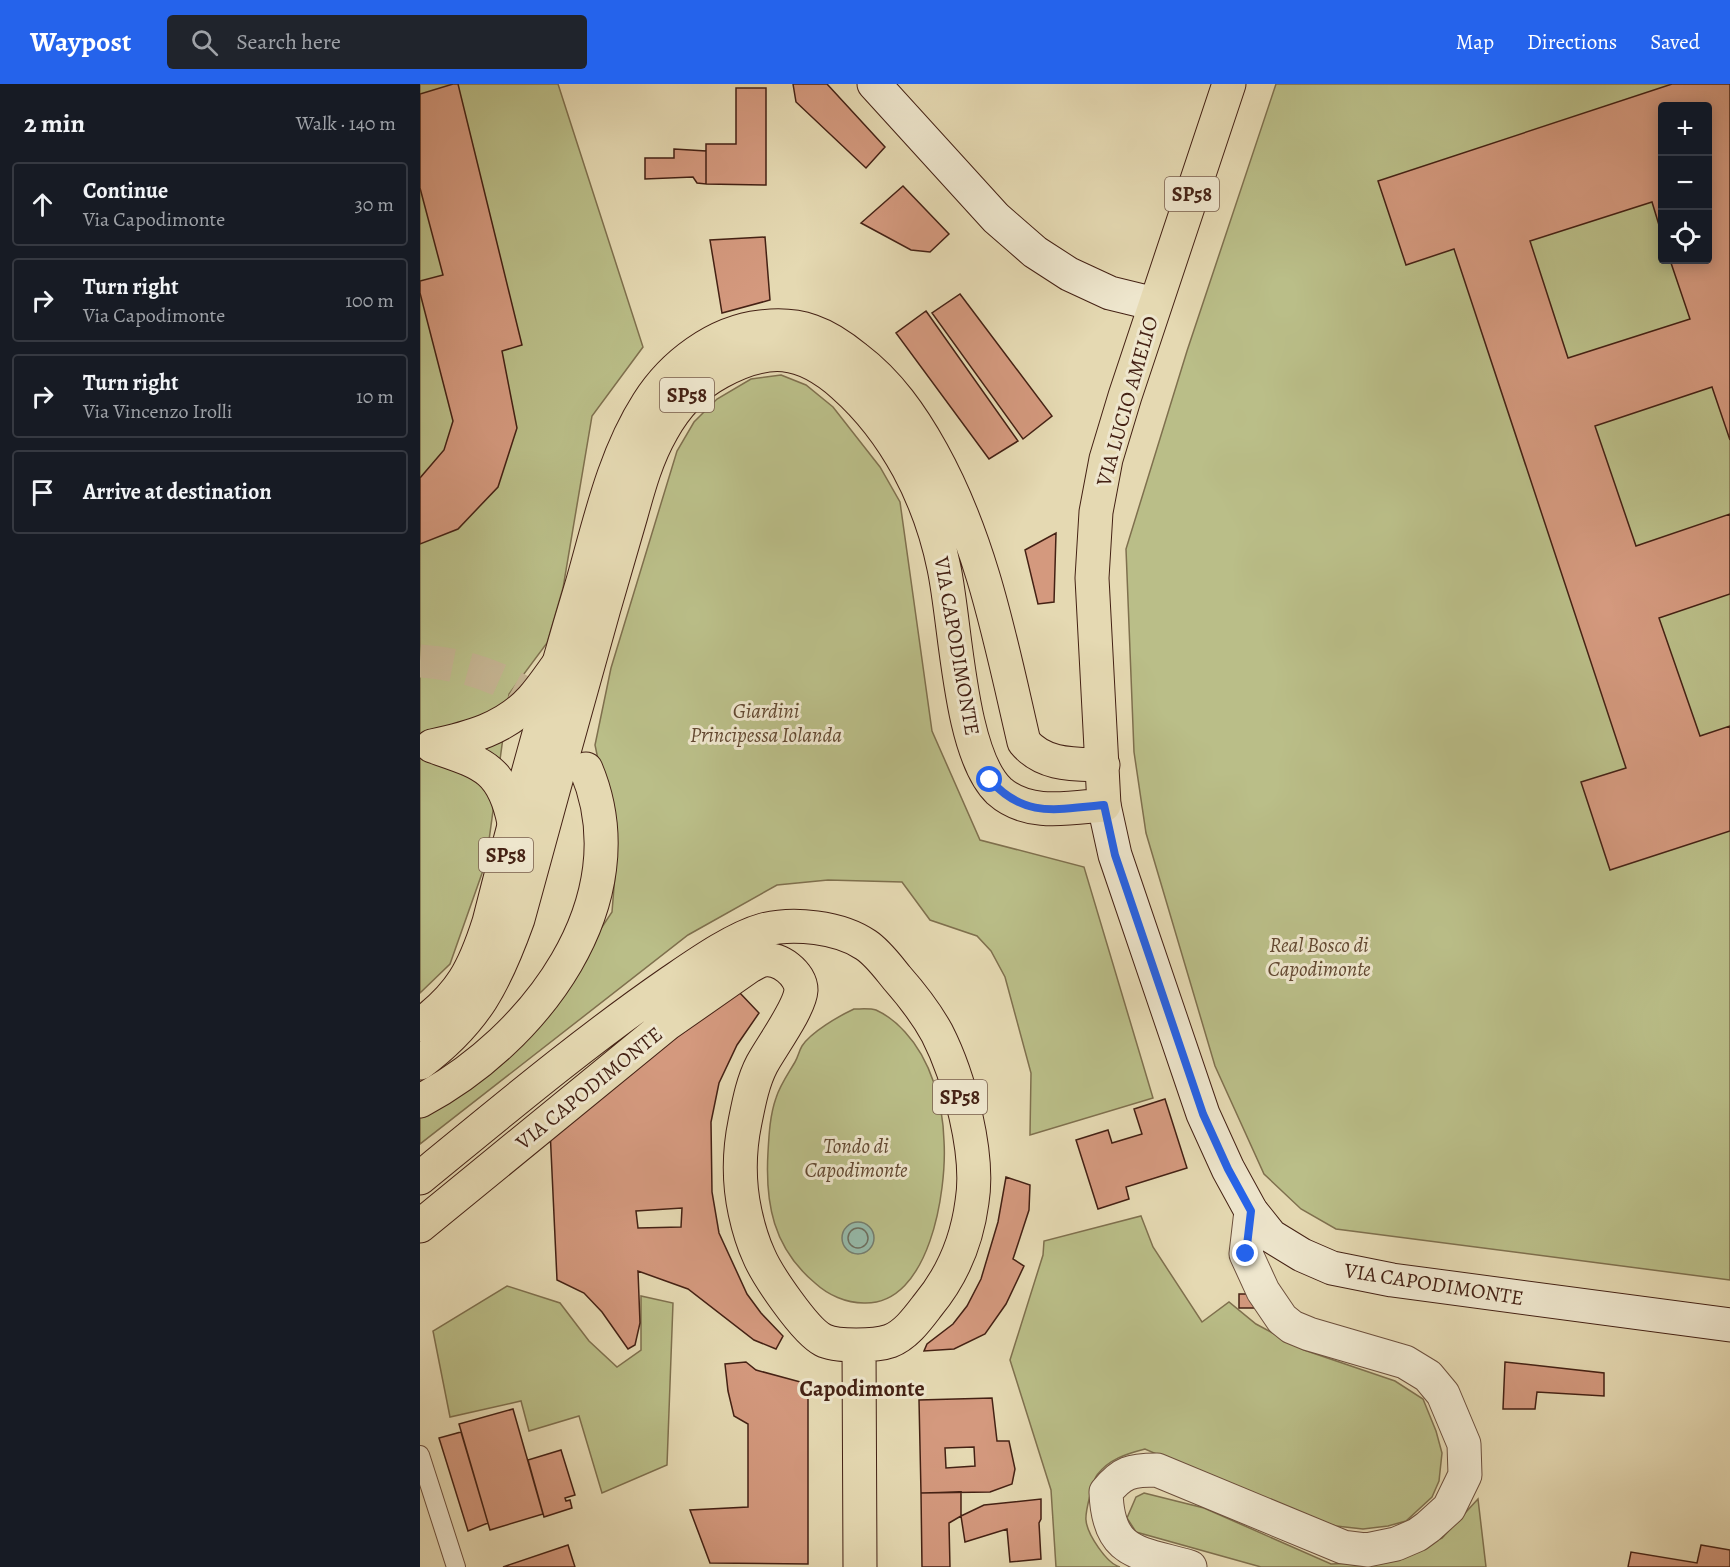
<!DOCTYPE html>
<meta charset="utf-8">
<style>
body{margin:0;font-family:Alegreya,serif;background:#20242c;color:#f1f3f6}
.controls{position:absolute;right:18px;top:18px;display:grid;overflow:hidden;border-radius:6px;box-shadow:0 3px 15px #0003}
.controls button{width:54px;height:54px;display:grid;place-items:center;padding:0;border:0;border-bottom:2px solid #363941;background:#171b24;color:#f1f3f6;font:30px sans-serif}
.stop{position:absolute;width:18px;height:18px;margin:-14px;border:4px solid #2563eb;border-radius:50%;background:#fff}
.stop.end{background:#2563eb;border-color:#fff;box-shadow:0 2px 6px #0008}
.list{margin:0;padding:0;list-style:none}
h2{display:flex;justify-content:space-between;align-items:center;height:78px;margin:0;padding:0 24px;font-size:26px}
h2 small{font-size:20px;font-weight:400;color:#9ea1a6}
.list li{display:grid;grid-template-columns:39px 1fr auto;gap:18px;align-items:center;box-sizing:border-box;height:84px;margin:0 12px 12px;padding:0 12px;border:2px solid #363941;border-radius:6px}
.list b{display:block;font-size:22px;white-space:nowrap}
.list p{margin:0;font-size:20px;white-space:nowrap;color:#9ea1a6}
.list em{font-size:20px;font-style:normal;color:#9ea1a6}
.icon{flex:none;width:33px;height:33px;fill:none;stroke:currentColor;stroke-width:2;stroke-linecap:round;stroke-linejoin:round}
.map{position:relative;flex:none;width:1310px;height:1483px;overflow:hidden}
header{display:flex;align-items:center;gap:36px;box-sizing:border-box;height:84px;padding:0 30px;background:#2563eb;color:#fff}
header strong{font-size:28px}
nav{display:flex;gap:33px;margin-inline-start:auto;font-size:21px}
.search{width:420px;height:54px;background:#20242c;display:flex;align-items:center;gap:15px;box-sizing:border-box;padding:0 21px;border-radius:6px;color:#9ea1a6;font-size:22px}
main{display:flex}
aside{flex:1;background:#171b24}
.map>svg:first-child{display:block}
</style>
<header>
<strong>Waypost</strong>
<div class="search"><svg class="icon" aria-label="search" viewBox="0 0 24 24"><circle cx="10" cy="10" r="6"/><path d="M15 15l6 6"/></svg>Search here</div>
<nav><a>Map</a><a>Directions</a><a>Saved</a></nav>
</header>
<main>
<aside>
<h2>2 min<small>Walk · 140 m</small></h2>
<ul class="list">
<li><svg class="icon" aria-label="ahead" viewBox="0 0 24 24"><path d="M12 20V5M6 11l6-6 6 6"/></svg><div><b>Continue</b><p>Via Capodimonte</p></div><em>30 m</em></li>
<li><svg class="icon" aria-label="right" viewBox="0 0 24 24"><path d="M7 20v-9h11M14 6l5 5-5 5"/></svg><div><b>Turn right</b><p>Via Capodimonte</p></div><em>100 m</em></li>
<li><svg class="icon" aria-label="right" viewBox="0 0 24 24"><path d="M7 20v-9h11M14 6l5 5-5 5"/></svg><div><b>Turn right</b><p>Via Vincenzo Irolli</p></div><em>10 m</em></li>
<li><svg class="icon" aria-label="arrive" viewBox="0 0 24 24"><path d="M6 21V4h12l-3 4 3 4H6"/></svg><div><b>Arrive at destination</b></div></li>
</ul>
</aside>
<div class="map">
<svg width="1310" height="1483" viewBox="0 0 1310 1483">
<rect width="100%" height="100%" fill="#e5d9b2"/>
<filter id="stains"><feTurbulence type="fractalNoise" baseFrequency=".00333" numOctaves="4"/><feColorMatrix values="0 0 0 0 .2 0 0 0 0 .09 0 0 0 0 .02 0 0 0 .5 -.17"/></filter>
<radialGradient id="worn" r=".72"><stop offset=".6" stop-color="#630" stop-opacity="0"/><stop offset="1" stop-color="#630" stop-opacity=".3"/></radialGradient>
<path fill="#babe88" stroke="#7f704e" stroke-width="1.5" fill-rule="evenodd" d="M 0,0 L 138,0 L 223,263 L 172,332 L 143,504 L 127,559 L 89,610 L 66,778 L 30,880 L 0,909 Z
M 856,0 L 1310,0 L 1310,1196 L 916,1145 L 881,1125 L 844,1090 L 795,982 L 726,749 L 714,668 L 706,465 L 767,267 ZM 1242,22 L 1288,22 L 1288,176 L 1242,176 Z
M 361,291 L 386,301 L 413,323 L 460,383 L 480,418 L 512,647 L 560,756 L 664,783 L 733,1014 L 610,1051 L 611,989 L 585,893 L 571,867 L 557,852 L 510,836 L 482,798 L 408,796 L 357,801 L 268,851 L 0,1060 L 0,1028 L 113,947 L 192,828 L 197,766 L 175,661 L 191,584 L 257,367 L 274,338 L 297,315 L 331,295 Z
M 434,925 C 441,925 450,924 456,926 C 467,931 477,939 485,948 C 511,976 523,1019 524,1057 C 527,1106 510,1221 444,1219 C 426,1219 408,1211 395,1199 C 353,1164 345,1119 348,1068 C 349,1050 350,1031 356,1014 C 360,1001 368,990 375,978 C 378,973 379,967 382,962 C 391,948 419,932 434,925 Z
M 721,1132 L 733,1163 L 782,1238 L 809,1218 L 836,1240 L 884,1266 L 975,1297 L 1003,1315 L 1016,1347 L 1022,1369 L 1019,1397 L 1012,1413 L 986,1437 L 968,1442 L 943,1445 L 916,1442 L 882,1433 L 725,1365 C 706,1370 689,1375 677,1391 C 673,1396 665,1429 666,1436 C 667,1450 687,1480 700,1483 L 636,1483 L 631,1406 L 590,1276 L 623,1171 L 624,1157 Z
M 87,1202 L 140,1219 L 169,1257 L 197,1283 L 221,1266 L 221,1212 L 253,1219 L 247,1381 L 182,1409 L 159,1332 L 109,1347 L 101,1317 L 30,1333 L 13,1247 Z
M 724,1409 L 784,1424 L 911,1480 L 966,1478 L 1022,1454 L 1058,1415 L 1066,1483 L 841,1483 L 716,1448 L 707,1434 L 716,1413 Z"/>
<path fill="#96baaa" stroke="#757d6e" stroke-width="1.5" d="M422 1154a16 16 0 1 1 32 0a16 16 0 1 1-32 0Z"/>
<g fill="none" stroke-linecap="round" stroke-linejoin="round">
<path stroke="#6d6e5f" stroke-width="1.5" d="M428 1154a10 10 0 1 1 20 0a10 10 0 1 1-20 0Z"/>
</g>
<path fill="#d4997e" stroke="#442114" stroke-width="1.5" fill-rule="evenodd" d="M 33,0 L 38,0 L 102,261 L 82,267 L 97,344 L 78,403 L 38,445 L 0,460 L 0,394 L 24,366 L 33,337 L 0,209 L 0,197 L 23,191 L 0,104 L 0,10 Z
M 373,0 L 407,0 L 465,63 L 446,84 L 376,18 Z
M 1252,0 L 1310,0 L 1310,356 L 1292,303 L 1175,342 L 1216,462 L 1310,430 L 1310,510 L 1239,534 L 1280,652 L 1310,642 L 1310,747 L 1190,786 L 1161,698 L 1206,684 L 1034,165 L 986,181 L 958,97 ZM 1242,22 L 1288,22 L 1288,176 L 1250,176 L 1270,235 L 1148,274 L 1110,157 L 1232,118 L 1242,151 Z
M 316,4 L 346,4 L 346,101 L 286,100 L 286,60 L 316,60 Z
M 254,65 L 286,67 L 286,100 L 277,99 L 273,93 L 225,95 L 225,74 L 254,74 Z
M 483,102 L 529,150 L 510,168 L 491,166 L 441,139 Z
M 345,153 L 350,216 L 302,229 L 290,156 Z
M 540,210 L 632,332 L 603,355 L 512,229 Z
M 506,227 L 598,357 L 569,375 L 476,249 Z
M 636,449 L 634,518 L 618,520 L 605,466 Z
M 319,908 L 339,929 L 317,961 L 299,999 L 291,1038 L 292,1108 L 299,1149 L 327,1210 L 341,1229 L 363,1252 L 356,1265 L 334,1256 L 268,1205 L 218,1187 L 220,1239 L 215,1261 L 208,1265 L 182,1228 L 164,1209 L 137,1196 L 130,1045 ZM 262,1124 L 261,1143 L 218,1144 L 216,1127 Z
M 745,1015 L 767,1084 L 706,1103 L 709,1115 L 678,1125 L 656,1056 L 688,1046 L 692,1059 L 722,1050 L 714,1025 Z
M 586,1093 L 610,1101 L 609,1126 L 593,1175 L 604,1182 L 586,1220 L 565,1250 L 534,1265 L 504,1267 L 507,1260 L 533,1240 L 547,1222 L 561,1195 L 578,1138 Z
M 819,1210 L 834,1210 L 834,1224 L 819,1224 Z
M 326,1278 L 336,1286 L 388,1300 L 388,1480 L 290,1479 L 270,1426 L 328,1423 L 328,1340 L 314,1332 L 308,1307 L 305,1280 Z
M 1085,1278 L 1184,1289 L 1184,1312 L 1117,1308 L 1115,1325 L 1083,1325 Z
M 572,1314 L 577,1357 L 589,1357 L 595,1385 L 592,1400 L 570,1408 L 501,1409 L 499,1316 ZM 554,1363 L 555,1382 L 526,1384 L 525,1364 Z
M 93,1325 L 123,1430 L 70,1446 L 39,1340 Z
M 41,1348 L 68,1439 L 48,1447 L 19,1354 Z
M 141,1366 L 155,1411 L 145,1414 L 146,1417 L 150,1416 L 152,1424 L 124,1433 L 108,1376 Z
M 541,1408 L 541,1432 L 529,1439 L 530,1483 L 502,1483 L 501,1409 Z
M 621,1415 L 621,1435 L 619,1439 L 621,1475 L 590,1478 L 587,1445 L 545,1458 L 541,1432 L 564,1421 Z
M 148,1461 L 155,1483 L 83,1483 Z
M 1281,1461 L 1310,1466 L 1310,1483 L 1208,1483 L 1211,1468 L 1277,1479 Z"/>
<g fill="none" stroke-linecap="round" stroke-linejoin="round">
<path stroke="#c5b492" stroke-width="33" stroke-dasharray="33 16" stroke-linecap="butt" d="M 0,577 C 48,580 99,597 133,633"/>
<defs>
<path id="lane" d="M 0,1371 L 36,1483"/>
<path id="street" d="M 770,1483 C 718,1468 688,1471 686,1408 C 702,1388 711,1386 737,1386 L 923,1463 L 947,1466 L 976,1460 L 997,1451 L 1008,1443 L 1029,1424 L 1045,1391 L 1044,1360 L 1023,1310 L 1008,1292 L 985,1278 L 889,1250 L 872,1243 L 862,1235 L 843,1207 L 826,1170 L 831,1127"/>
<path id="secondary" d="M 454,0 L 576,134 L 615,168 L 649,190 L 690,209 L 735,220
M 684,721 L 695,771 L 783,1030 L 808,1085 L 831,1127 L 851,1152 L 882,1171 L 912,1184 L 972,1196 L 1310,1241"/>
<path id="primary" d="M 0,941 C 41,911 54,885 69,838 C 98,724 129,610 163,497 C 180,437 194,372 228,319 C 252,281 295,248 341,243 C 380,238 406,249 436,274 C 469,299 492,332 512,368 C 562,458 581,559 604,658 C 624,682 654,680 683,681
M 0,979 C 56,937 75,899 98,835 C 126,731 155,628 184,524 C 193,493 202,462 211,431 C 219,402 227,373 242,347 C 256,321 274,302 300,288 C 348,262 381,264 423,301 C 476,348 510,415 524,484 C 536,540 539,669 579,707 C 608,733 649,724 684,721 L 672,494 L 676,428 L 686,375 L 705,312 L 809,0
M 0,1094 C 82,1027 164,958 251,898 C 276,881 314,854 343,846 C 373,838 420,843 446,861 C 458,869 468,883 477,894 C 492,911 506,929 517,949 C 539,992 560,1070 552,1118 C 547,1156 532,1192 508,1221 C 498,1234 486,1251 470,1257 C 456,1262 416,1263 403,1256 C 385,1247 347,1191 339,1172 C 333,1159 328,1142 325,1128 C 319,1100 319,1067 325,1038 C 329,1018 333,997 342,980 C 351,963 380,924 381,906 C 381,890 359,873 344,876 C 339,876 335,880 330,882 L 247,940 L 0,1142
M 439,1262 L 440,1483"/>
<path id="highway" d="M 12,662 C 49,654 85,645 112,615 C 121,605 129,593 137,582
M 12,662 C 61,679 83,683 94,739
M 0,1017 C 113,957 222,818 166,685"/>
</defs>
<use href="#lane" stroke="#6c4f3c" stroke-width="20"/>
<use href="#street" stroke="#6c4f3c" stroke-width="35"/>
<use href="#secondary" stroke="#442114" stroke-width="35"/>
<use href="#primary" stroke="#442114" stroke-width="35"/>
<use href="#highway" stroke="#442114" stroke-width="35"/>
<use href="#lane" stroke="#eee6cd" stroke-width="18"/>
<use href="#street" stroke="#eee6cd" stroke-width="33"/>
<use href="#secondary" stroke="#eee6cd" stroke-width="33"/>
<use href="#primary" stroke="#e5d9b2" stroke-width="33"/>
<use href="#highway" stroke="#e5d9b2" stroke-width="33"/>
</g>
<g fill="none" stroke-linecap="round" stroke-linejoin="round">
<path stroke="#2563eb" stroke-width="8" d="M 570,696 C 605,735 637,725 684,721 L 695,771 L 783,1030 L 808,1085 L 831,1127 L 826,1170"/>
</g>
<g text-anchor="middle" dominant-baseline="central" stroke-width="6" stroke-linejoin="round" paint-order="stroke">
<g fill="#eee6cd" stroke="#775c4c" stroke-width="1.5">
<rect x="745" y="93" width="54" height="34" rx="4.5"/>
<rect x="240" y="294" width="54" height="34" rx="4.5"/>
<rect x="59" y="754" width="54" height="34" rx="4.5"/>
<rect x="513" y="996" width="54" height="34" rx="4.5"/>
</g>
<g font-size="20" font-weight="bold" fill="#442114">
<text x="772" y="110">SP58</text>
<text x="267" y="311">SP58</text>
<text x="86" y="771">SP58</text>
<text x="540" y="1013">SP58</text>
</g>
<g font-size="21" fill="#442114" stroke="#eee6cd">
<text transform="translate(707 317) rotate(-74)">VIA LUCIO AMELIO</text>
<text transform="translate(537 562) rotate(80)">VIA CAPODIMONTE</text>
<text transform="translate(169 1004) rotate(-39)">VIA CAPODIMONTE</text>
<text transform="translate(1014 1200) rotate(9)">VIA CAPODIMONTE</text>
</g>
<g font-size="21" font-style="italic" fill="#624831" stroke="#eee6cd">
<text x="346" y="627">Giardini<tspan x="346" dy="24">Principessa Iolanda</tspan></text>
<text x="899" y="861">Real Bosco di<tspan x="899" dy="24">Capodimonte</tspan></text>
<text x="436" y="1062">Tondo di<tspan x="436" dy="24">Capodimonte</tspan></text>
</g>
<g font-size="22" font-weight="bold" fill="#442114" stroke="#eee6cd">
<text x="442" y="1305">Capodimonte</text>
</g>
</g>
<rect width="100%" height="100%" filter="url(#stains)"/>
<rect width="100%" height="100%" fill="url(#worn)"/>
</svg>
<div class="controls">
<button>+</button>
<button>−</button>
<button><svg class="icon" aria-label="locate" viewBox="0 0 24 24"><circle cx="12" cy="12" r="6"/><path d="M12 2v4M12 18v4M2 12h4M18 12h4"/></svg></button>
</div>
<div class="stop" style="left:570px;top:696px"></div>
<div class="stop end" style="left:826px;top:1170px"></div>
</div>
</main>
